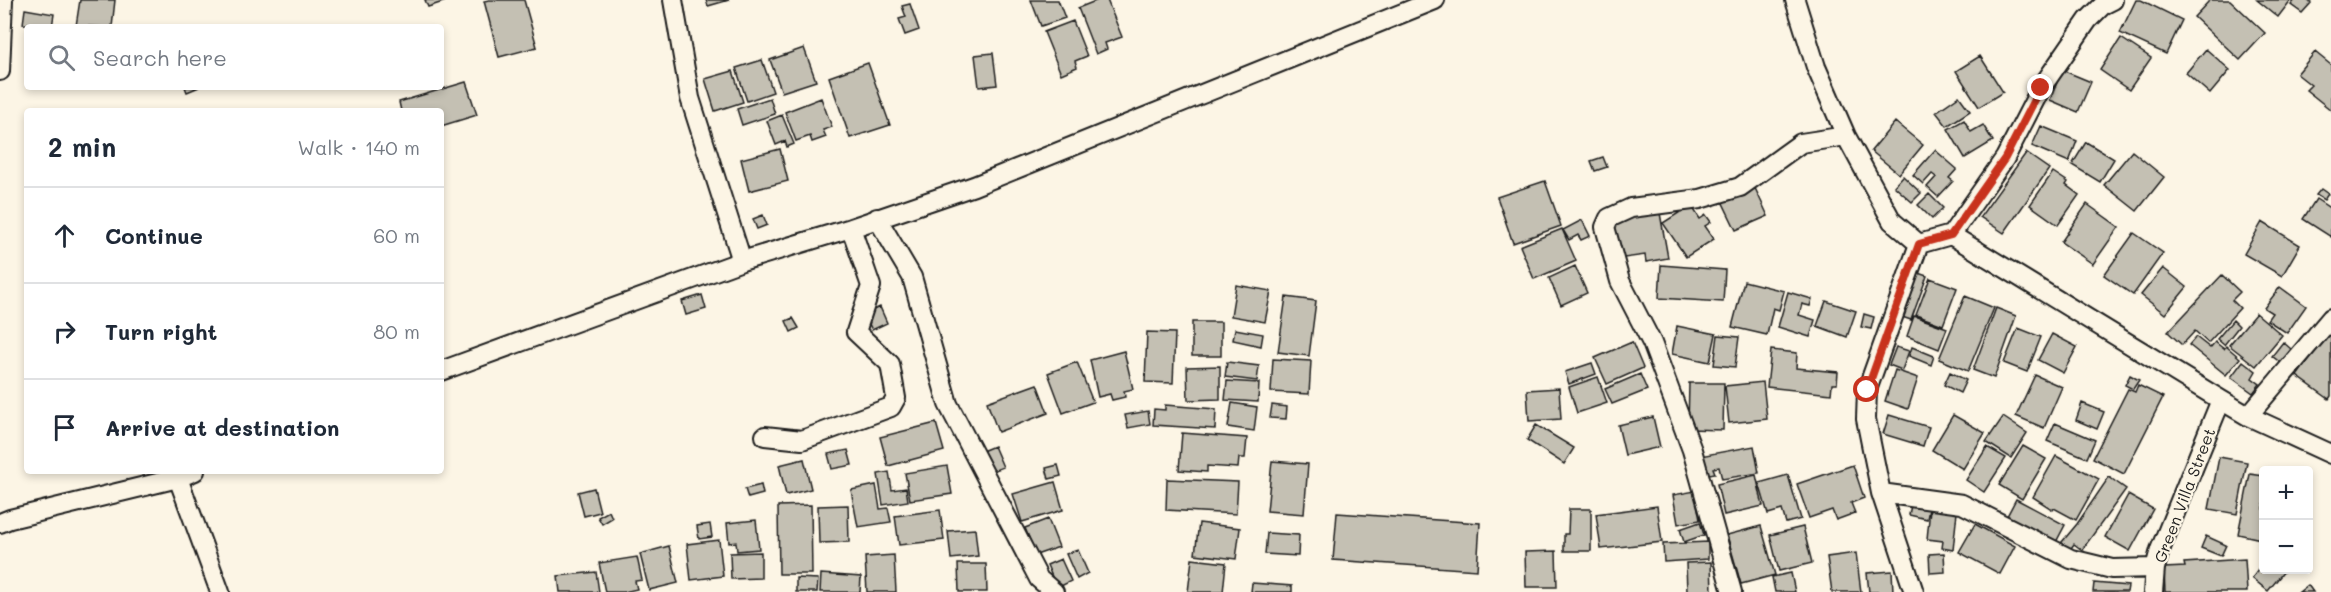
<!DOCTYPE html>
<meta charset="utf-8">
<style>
body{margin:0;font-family:Mali,sans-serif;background:#f6f6f7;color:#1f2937}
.controls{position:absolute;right:18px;bottom:18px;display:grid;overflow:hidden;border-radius:6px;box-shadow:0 3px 9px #0003}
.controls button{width:54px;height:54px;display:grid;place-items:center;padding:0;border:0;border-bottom:2px solid #e0e1e3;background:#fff;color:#1f2937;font:30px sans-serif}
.stop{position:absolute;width:18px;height:18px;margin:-14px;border:4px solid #c8321e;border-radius:50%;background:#fff}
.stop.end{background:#c8321e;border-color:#fff;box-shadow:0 2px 6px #0008}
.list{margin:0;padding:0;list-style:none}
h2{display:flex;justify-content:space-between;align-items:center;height:78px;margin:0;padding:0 24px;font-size:26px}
h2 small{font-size:20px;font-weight:400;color:#747a83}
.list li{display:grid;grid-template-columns:39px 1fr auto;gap:18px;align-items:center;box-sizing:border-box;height:96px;padding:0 24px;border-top:2px solid #e0e1e3}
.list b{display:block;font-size:22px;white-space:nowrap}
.list em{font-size:20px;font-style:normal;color:#747a83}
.icon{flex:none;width:33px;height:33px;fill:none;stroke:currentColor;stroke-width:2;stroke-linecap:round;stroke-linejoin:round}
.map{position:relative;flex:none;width:2331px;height:592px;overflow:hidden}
.search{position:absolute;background:#fff;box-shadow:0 3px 9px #0003;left:24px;top:24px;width:420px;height:66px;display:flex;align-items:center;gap:15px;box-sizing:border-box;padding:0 21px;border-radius:6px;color:#747a83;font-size:22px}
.panel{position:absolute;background:#fff;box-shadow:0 3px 9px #0003;left:24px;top:108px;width:420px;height:366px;border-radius:6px}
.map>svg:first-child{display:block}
</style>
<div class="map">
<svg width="2331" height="592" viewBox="0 0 2331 592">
<rect width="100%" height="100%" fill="#fcf5e5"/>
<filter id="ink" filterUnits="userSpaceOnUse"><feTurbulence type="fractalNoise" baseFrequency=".0167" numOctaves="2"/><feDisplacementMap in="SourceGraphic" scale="12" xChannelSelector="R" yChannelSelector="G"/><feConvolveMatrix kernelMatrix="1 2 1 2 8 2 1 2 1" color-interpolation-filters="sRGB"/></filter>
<g filter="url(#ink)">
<path fill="#c4c0b3" stroke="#1c1c1c" stroke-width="1.5" d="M 80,0 L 115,0 L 112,27 L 76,26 Z
M 425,0 L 449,0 L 428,7 Z
M 489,0 L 524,0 L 537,47 L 499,57 L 484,1 Z
M 706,0 L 729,0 L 708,6 Z
M 1031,0 L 1058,0 L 1065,18 L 1041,26 Z
M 1098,0 L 1107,0 L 1122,37 L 1105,43 L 1107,49 L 1096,54 L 1078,8 Z
M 2136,0 L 2141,0 L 2182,20 L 2166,54 L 2120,33 Z
M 2210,0 L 2230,0 L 2265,33 L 2240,60 L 2194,17 Z
M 2257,0 L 2291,0 L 2278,17 Z
M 2295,0 L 2307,0 L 2311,3 L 2302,13 L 2291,5 Z
M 910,4 L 919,30 L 905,35 L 899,19 L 906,17 L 902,6 Z
M 25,9 L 54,14 L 52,27 L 23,24 Z
M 1073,21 L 1087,56 L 1075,61 L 1077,67 L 1061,74 L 1044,32 Z
M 2121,38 L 2151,58 L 2129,90 L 2100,70 Z
M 804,48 L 816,81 L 782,92 L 770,60 Z
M 2206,49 L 2230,70 L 2210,94 L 2186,73 Z
M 2315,52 L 2331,65 L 2331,110 L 2306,90 L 2311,85 L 2297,74 Z
M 993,53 L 997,85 L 979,87 L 975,55 Z
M 1980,56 L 2003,92 L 1979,107 L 1956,71 Z
M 762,60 L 773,92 L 747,101 L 736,68 Z
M 868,63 L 890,125 L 850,138 L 829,77 Z
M 2062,70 L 2091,82 L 2078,112 L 2050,100 Z
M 733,71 L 743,102 L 715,111 L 705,79 Z
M 466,82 L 477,115 L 441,126 L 441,111 L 401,111 L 399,102 Z
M 185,87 L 199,87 L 187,92 Z
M 1959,96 L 1970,111 L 1947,126 L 1936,112 Z
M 770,98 L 775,114 L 742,125 L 737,109 Z
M 821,98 L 832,127 L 823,130 L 826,137 L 812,142 L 810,136 L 796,141 L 785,112 Z
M 782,115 L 794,144 L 787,147 L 785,141 L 776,145 L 767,121 Z
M 1964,120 L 1971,132 L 1983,125 L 1993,141 L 1965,158 L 1948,129 Z
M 1895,122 L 1923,145 L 1899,174 L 1871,151 Z
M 2041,126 L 2077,141 L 2069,162 L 2032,146 Z
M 2086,142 L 2114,159 L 2100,182 L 2072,165 Z
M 780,149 L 788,181 L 749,191 L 741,159 Z
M 1935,150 L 1957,169 L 1949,178 L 1953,181 L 1938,197 L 1927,187 L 1936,177 L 1932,174 L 1923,184 L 1913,175 Z
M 2132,151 L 2164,177 L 2137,211 L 2104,185 Z
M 2026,153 L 2049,169 L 2004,233 L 1980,217 Z
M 1603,157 L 1607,167 L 1595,171 L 1591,161 Z
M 2053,172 L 2068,182 L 2066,185 L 2079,195 L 2058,225 L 2030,205 Z
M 1903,176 L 1921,193 L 1912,202 L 1894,186 Z
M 1545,181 L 1561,226 L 1513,243 L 1497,197 Z
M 1754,186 L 1768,216 L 1736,230 L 1722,201 Z
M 2321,189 L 2328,194 L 2324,200 L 2316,195 Z
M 1929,194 L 1943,208 L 1932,219 L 1918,205 Z
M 2316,199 L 2331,209 L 2331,237 L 2303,219 Z
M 2087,204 L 2119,227 L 2093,264 L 2061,242 Z
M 1691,205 L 1700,219 L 1706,215 L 1711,222 L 1705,226 L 1714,239 L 1686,257 L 1663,223 Z
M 1660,213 L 1668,258 L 1646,262 L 1645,255 L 1617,259 L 1610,221 Z
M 763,215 L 767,225 L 757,229 L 753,219 Z
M 1582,220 L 1590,236 L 1581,240 L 1578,235 L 1569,240 L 1563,230 Z
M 2262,222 L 2300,245 L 2282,276 L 2244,254 Z
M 1562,229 L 1576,261 L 1534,279 L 1520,246 Z
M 2134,233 L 2163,253 L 2133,295 L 2104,275 Z
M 1661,265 L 1725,270 L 1723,302 L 1659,298 Z
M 1575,266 L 1587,293 L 1561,305 L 1549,278 Z
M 2163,268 L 2187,287 L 2165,314 L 2141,295 Z
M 1915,272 L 1927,276 L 1911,320 L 1899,316 Z
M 2222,275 L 2240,292 L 2232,300 L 2240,308 L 2208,343 L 2195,331 L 2182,345 L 2168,332 Z
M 1930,278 L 1957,288 L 1943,325 L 1916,315 Z
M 1744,281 L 1784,291 L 1779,310 L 1773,308 L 1767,335 L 1732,327 Z
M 1236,285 L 1271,291 L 1265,322 L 1231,316 Z
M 2280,287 L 2306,306 L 2287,333 L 2267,320 L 2272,313 L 2264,308 Z
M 1788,292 L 1812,299 L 1810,306 L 1802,304 L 1799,315 L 1815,320 L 1810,337 L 1778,327 Z
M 702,295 L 706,309 L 686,315 L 682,301 Z
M 1965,296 L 1994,308 L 1968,371 L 1939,359 Z
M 1286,297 L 1316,301 L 1309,356 L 1278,352 Z
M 1826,301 L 1856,311 L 1847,337 L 1817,326 Z
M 880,307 L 887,323 L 872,330 L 864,314 Z
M 1996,308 L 2016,316 L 1994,378 L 1973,370 Z
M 2256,313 L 2282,335 L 2256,366 L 2229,345 Z
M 1864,314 L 1874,317 L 1871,329 L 1861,327 Z
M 1914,316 L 1947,328 L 1939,349 L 1907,336 Z
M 793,318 L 799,328 L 791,332 L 786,321 Z
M 2233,320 L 2239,326 L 2224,345 L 2217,339 Z
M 1192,322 L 1221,322 L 1221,356 L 1192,356 Z
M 1677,326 L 1716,334 L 1710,362 L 1672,354 Z
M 2018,328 L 2041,337 L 2027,372 L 2004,363 Z
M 1235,329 L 1263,334 L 1261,346 L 1233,340 Z
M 1147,332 L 1175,333 L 1173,383 L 1145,382 Z
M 2328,333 L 2331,336 L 2331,396 L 2329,399 L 2297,376 Z
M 2052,334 L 2077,347 L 2063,373 L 2038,360 Z
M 1718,335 L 1739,337 L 1735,367 L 1714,365 Z
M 2196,337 L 2210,348 L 2215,342 L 2224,349 L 2226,346 L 2240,358 L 2226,375 L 2189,345 Z
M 1632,342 L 1643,368 L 1607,384 L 1595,358 Z
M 2283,342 L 2291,349 L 2281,363 L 2272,356 Z
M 1896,347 L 1909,351 L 1902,370 L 1889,365 Z
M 1912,347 L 1934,356 L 1931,365 L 1909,356 Z
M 1771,350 L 1797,353 L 1796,368 L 1838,372 L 1837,384 L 1832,384 L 1831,394 L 1767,387 Z
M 1124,351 L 1133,389 L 1124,391 L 1125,397 L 1112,400 L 1110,394 L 1098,397 L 1090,360 Z
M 1273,359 L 1311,361 L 1309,394 L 1271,392 Z
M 2243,361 L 2256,371 L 2252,378 L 2260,384 L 2253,393 L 2231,377 Z
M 1077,362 L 1093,402 L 1063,413 L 1048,373 Z
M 1227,362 L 1259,366 L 1257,381 L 1225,377 Z
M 1592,363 L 1596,374 L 1569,384 L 1565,372 Z
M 1220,366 L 1220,399 L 1188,400 L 1187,367 Z
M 1895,370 L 1918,378 L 1908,409 L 1885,401 Z
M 1950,372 L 1966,380 L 1960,393 L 1944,385 Z
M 1640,374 L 1647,390 L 1612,404 L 1605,389 Z
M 2035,375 L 2062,387 L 2044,428 L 2016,416 Z
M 2130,375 L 2139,380 L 2133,389 L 2125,385 Z
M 1598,377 L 1607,403 L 1577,413 L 1569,387 Z
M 1227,381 L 1259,383 L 1258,402 L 1225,400 Z
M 1763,382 L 1767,419 L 1729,423 L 1725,386 Z
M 1689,383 L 1724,383 L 1723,430 L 1688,429 Z
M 1037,384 L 1048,413 L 998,432 L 987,402 Z
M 2138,385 L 2163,397 L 2124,474 L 2093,458 L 2128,389 L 2135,392 Z
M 1559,388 L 1561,419 L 1529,421 L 1527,390 Z
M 1232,403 L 1257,407 L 1254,431 L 1228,427 Z
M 2082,403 L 2104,412 L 2097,429 L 2076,420 Z
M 1165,405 L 1216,409 L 1215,429 L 1153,425 L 1154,409 L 1165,410 Z
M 1272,405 L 1287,407 L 1286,419 L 1270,418 Z
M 1148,411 L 1150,424 L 1128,428 L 1125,415 Z
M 1889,415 L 1929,427 L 1923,446 L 1883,434 Z
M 1953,415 L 1985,433 L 1963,469 L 1932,450 Z
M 1653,417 L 1660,447 L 1625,455 L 1618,425 Z
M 2003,417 L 2027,433 L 2011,458 L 1986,442 Z
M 936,423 L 944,451 L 888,466 L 880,437 Z
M 2055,423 L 2095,440 L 2087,458 L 2047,441 Z
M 1536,425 L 1574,448 L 1564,464 L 1527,440 Z
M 1182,433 L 1247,438 L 1245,458 L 1239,458 L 1238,468 L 1207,466 L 1207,472 L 1179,470 Z
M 994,446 L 1003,467 L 990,472 L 982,451 Z
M 1754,446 L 1759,473 L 1722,479 L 1719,467 L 1713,468 L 1715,473 L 1704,475 L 1700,456 Z
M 2023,446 L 2046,459 L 2022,499 L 1999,485 Z
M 1987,447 L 2006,458 L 1984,492 L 1966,480 Z
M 848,450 L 852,465 L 832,469 L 828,454 Z
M 2056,456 L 2099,479 L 2076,520 L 2054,508 L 2053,510 L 2033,497 Z
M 2219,457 L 2247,462 L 2237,514 L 2209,509 Z
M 804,459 L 811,489 L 786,495 L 779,465 Z
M 1272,461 L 1308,464 L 1304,514 L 1267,511 Z
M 1058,465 L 1061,476 L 1049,479 L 1046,468 Z
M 1853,465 L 1864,498 L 1851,503 L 1855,513 L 1836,520 L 1832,510 L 1809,518 L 1797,484 Z
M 947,466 L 952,494 L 910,500 L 905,473 Z
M 889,472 L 892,490 L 906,488 L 908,501 L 883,505 L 878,474 Z
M 2250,474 L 2264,476 L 2264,526 L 2261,539 L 2238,534 Z
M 1756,475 L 1763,506 L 1724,515 L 1717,484 Z
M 1788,475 L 1801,519 L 1786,523 L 1782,510 L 1768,514 L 1759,483 Z
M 2109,477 L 2126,489 L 2082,550 L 2074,544 L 2066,555 L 2057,548 L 2077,524 Z
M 1167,479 L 1238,482 L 1236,514 L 1166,510 Z
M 1055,482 L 1063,510 L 1022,522 L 1013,494 Z
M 761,485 L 763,494 L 748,498 L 745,489 Z
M 876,485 L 880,509 L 888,508 L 891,522 L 858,527 L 851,490 Z
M 594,488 L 600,512 L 584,516 L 578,492 Z
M 1695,491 L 1700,520 L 1678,524 L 1673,495 Z
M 2128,495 L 2153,509 L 2130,551 L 2105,537 Z
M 2016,499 L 2065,525 L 2055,544 L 2006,518 Z
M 1912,500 L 1930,504 L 1927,519 L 1909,515 Z
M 811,505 L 812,574 L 779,574 L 778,506 Z
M 848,505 L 849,542 L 819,543 L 818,506 Z
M 1657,506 L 1662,542 L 1601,549 L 1596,514 Z
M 1569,509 L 1591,509 L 1591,551 L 1564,551 L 1564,534 L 1568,534 Z
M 1930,509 L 1957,512 L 1953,550 L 1942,548 L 1943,541 L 1927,539 Z
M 940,510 L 944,540 L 899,545 L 895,516 Z
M 609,511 L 612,518 L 602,524 L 598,517 Z
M 1337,513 L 1480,523 L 1477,570 L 1333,560 Z
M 1048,519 L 1059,547 L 1036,555 L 1025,528 Z
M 756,520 L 759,549 L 737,551 L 736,542 L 729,543 L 727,523 Z
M 1700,522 L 1704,535 L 1684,542 L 1680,529 Z
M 1199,523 L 1240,528 L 1236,559 L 1195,554 Z
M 710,524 L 712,537 L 699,539 L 697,526 Z
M 1975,524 L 2015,546 L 2000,574 L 1959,552 Z
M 1761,526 L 1775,575 L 1741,584 L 1727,535 Z
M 1803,527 L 1812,563 L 1779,571 L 1770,535 Z
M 975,529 L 978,556 L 951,559 L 948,531 Z
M 1267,533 L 1299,535 L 1298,556 L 1265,554 Z
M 2206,536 L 2226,545 L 2221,556 L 2201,548 Z
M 719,540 L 723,576 L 691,580 L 687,544 Z
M 1708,542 L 1708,559 L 1664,562 L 1663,544 Z
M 669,546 L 678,583 L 649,590 L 640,554 Z
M 1078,550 L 1088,573 L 1077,579 L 1066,554 Z
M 1556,551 L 1557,587 L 1526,587 L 1525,552 Z
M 761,552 L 761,578 L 731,579 L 730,553 Z
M 1856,553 L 1861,592 L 1832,592 L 1827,557 Z
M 1944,553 L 1945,572 L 1930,573 L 1929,554 Z
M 894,555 L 896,592 L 867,592 L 865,557 Z
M 637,557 L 642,580 L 635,581 L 637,589 L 624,592 L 605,592 L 599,563 Z
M 1061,559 L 1071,581 L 1057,588 L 1047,565 Z
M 1192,559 L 1226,563 L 1223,592 L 1188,592 Z
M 2245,559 L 2247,592 L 2165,592 L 2164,568 L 2185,567 L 2184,563 Z
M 1711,562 L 1712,592 L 1687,592 L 1686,563 Z
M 2264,562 L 2264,570 L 2285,570 L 2268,591 L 2252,578 Z
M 958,564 L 986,564 L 987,592 L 959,592 Z
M 1892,571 L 1893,592 L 1869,592 L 1867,573 Z
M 596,572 L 599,592 L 560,592 L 558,576 Z
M 1791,573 L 1795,592 L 1775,592 L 1772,577 Z
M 821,574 L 861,577 L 860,592 L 820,592 Z
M 796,578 L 818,579 L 817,592 L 796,592 Z
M 1252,583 L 1292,586 L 1292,592 L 1251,592 Z
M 2094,583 L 2128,586 L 2127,592 L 2093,592 Z
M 2308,585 L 2313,592 L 2299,592 Z"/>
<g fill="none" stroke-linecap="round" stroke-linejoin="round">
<defs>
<path id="minor" d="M 673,0 L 690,98 L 742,261
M 1795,0 L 1816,67 L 1846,136 L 1892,221 L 1919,244
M 0,71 L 3,0
M 877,218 L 912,277 L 948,404 L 1039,579 L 1054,592
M 1951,235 L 2005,158 L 2041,88 L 2088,20 L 2103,5 L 2113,0
M 1919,244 L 1951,235 L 2221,400 L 2248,416 L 2331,454
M 441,371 L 742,261 L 851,228 L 974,186 L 1435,0
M 2248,416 L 2331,318
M 765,436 L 802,440 L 891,407 L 896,398 L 890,364 L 856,332 L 871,286 L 851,228
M 178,478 L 220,592
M 1881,493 L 1962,504 L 2071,559 L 2112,569 L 2155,568
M 0,523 L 10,519 L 178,478 L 195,471
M 1732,592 L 1692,450 L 1652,343 L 1620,281 L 1605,227 L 1609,218 L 1631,208 L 1700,199 L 1740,187 L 1801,143 L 1846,136
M 1914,592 L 1881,493 L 1866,419 L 1867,390 L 1919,244
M 2153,592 L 2155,568 L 2160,550 L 2221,400"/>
</defs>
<use href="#minor" stroke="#1c1c1c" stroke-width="22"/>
<use href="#minor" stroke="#fcf5e5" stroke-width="18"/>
</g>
</g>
<g fill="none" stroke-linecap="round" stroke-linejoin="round" filter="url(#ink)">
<path stroke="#c8321e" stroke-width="8" d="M 1867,390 L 1919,244 L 1951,235 L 2005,158 L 2041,88"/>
</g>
<g text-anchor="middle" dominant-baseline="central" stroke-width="4.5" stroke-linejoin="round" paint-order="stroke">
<g font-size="16" fill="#1c1c1c" stroke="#fcf5e5">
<text transform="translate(2184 495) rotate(-69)">Green Villa Street</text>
</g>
</g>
</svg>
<div class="controls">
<button>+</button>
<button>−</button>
</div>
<div class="stop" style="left:1867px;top:390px"></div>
<div class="stop end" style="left:2041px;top:88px"></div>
<div class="search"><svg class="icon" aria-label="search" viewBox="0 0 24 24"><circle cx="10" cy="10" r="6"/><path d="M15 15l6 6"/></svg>Search here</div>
<section class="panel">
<h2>2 min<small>Walk · 140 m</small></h2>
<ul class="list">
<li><svg class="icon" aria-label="ahead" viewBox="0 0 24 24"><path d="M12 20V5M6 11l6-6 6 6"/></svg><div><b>Continue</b></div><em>60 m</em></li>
<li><svg class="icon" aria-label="right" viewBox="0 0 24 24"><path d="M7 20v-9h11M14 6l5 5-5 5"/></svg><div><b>Turn right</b></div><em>80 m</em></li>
<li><svg class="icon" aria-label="arrive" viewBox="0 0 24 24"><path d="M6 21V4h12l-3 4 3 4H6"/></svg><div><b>Arrive at destination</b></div></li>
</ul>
</section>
</div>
